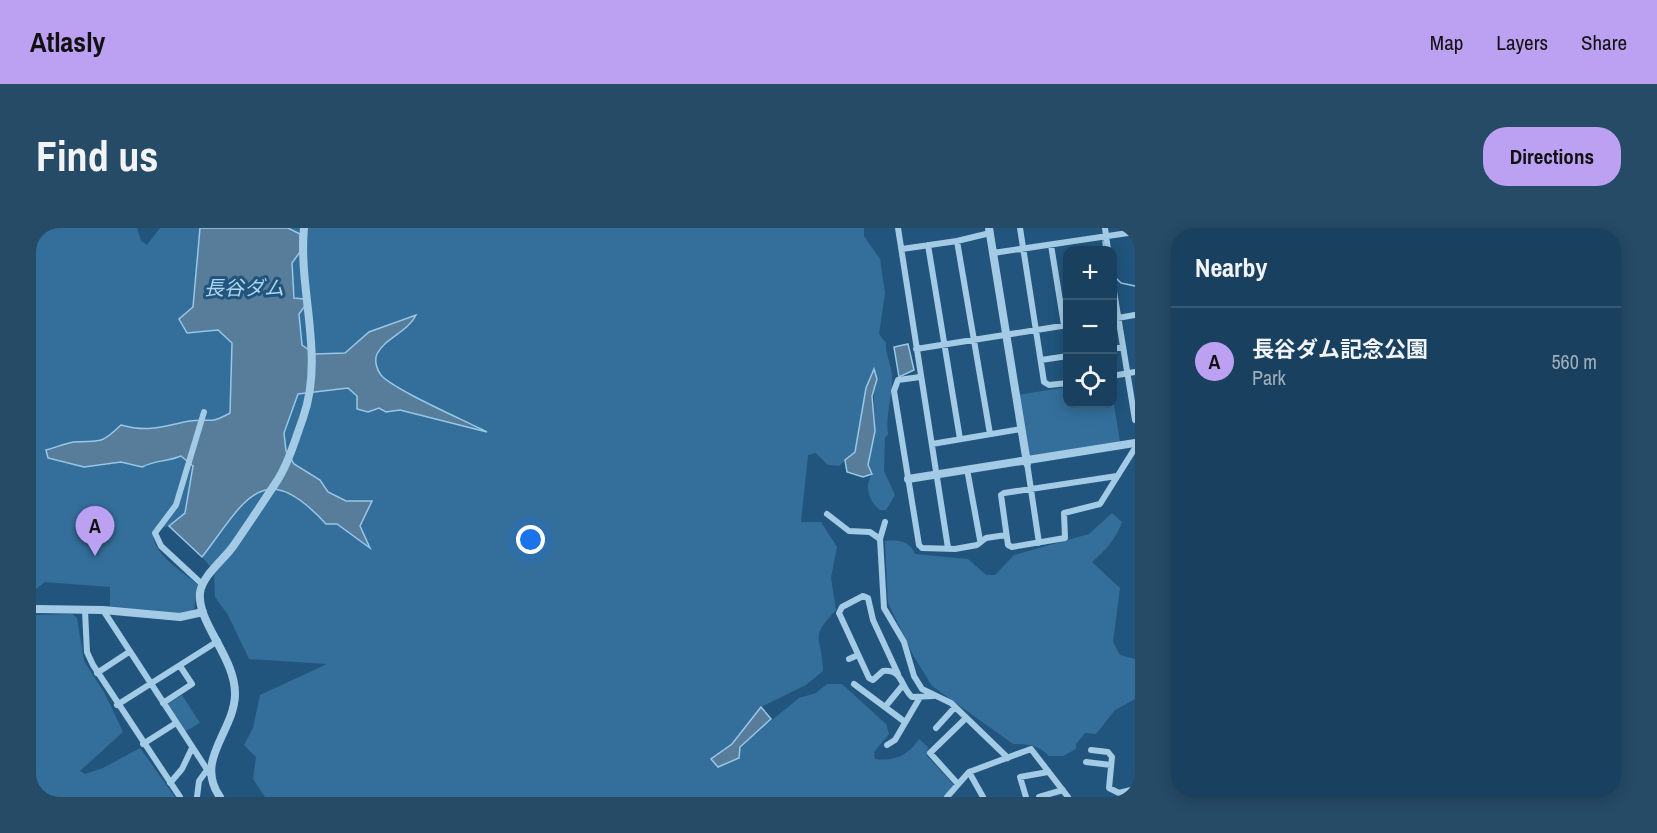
<!DOCTYPE html>
<meta charset="utf-8">
<style>
body{margin:0;font-family:"Archivo Narrow","Noto Sans JP",sans-serif;background:#264b67;color:#f1f3f6}
.controls{position:absolute;right:18px;top:18px;display:grid;overflow:hidden;border-radius:12px;box-shadow:0 3px 15px #0003}
.controls button{width:54px;height:54px;display:grid;place-items:center;padding:0;border:0;border-bottom:2px solid #375973;background:#19405e;color:#f1f3f6;font:30px sans-serif}
.you{position:absolute;left:495px;top:312px;width:21px;height:21px;margin:-15px;border:4px solid #fff;border-radius:50%;background:#1a73e8;box-shadow:0 0 0 9px #1a73e833}
.badge{display:grid;place-items:center;width:39px;height:39px;border-radius:50%;background:#bca0f2;color:#111;font-size:20px;font-weight:700}
.pin{position:absolute;translate:-50% -50px;filter:drop-shadow(0 2px 3px #0008)}
.pin::after{content:'';position:absolute;top:32px;width:21px;height:18px;background:inherit;clip-path:polygon(0 0,100% 0,50% 100%)}
.list{margin:0;padding:0;list-style:none}
h2{display:flex;justify-content:space-between;align-items:center;height:78px;margin:0;padding:0 24px;font-size:26px}
h2 small{font-size:20px;font-weight:400;color:#9fafbc}
.list li{display:grid;grid-template-columns:39px 1fr auto;gap:18px;align-items:center;box-sizing:border-box;height:108px;padding:0 24px;border-top:2px solid #375973}
.list b{display:block;font-size:22px;white-space:nowrap}
.list p{margin:0;font-size:20px;white-space:nowrap;color:#9fafbc}
.list em{font-size:20px;font-style:normal;color:#9fafbc}
.icon{flex:none;width:33px;height:33px;fill:none;stroke:currentColor;stroke-width:2;stroke-linecap:round;stroke-linejoin:round}
.map{position:relative;flex:none;width:1099px;height:569px;overflow:hidden;border-radius:24px}
header{display:flex;align-items:center;gap:36px;box-sizing:border-box;height:84px;padding:0 30px;background:#bca0f2;color:#111}
header strong{font-size:28px}
nav{display:flex;gap:33px;margin-inline-start:auto;font-size:21px}
.intro{display:flex;align-items:center;justify-content:space-between;box-sizing:border-box;height:144px;padding:0 36px}
h1{margin:0;font-size:42px}
.button{padding:15px 27px;border-radius:24px;background:#bca0f2;color:#111;font-size:21px;font-weight:700}
main{display:flex;gap:36px;padding:0 36px}
aside{flex:1;background:#19405e;border-radius:24px;box-shadow:0 3px 15px #0003}
.map>svg:first-child{display:block}
</style>
<header>
<strong>Atlasly</strong>
<nav><a>Map</a><a>Layers</a><a>Share</a></nav>
</header>
<div class="intro"><h1>Find us</h1><a class="button">Directions</a></div>
<main>
<div class="map">
<svg width="1099" height="569" viewBox="0 0 1099 569">
<rect width="100%" height="100%" fill="#21557d"/>
<path fill="#346f9b" d="M 0,0 L 101,0 L 105,13 L 111,17 L 124,0 L 164,0 L 157,79 L 151,105 L 182,102 L 196,115 L 195,185 C 173,197 174,190 154,193 C 127,198 113,205 85,197 L 74,208 L 58,216 L 37,214 L 12,230 L 63,238 L 85,234 L 106,239 C 119,232 131,234 144,228 L 158,237 L 149,285 L 133,298 L 118,302 C 112,324 148,344 162,357 L 158,381 L 151,386 L 74,381 L 74,359 L 9,354 L 0,361 Z
M 252,0 L 828,0 L 828,8 L 844,31 L 849,65 L 843,106 L 850,115 C 849,127 856,137 856,149 C 857,168 849,186 852,207 L 849,209 L 848,243 L 859,267 L 850,282 L 844,282 C 833,274 828,258 836,246 L 832,237 L 839,203 L 837,142 L 830,160 L 819,224 L 803,238 L 792,237 L 780,225 L 772,227 L 765,294 L 785,294 L 801,319 L 795,350 L 800,382 C 772,412 786,406 787,443 L 770,457 L 725,479 L 696,516 L 703,519 L 763,470 L 780,465 L 791,456 L 806,456 L 850,496 L 853,506 L 838,524 L 839,531 C 858,534 873,527 883,511 L 892,519 L 891,528 L 918,557 L 907,569 L 229,569 L 217,551 L 220,529 L 208,517 L 217,500 L 224,467 L 291,436 L 213,431 L 192,387 L 179,369 L 178,343 L 166,329 C 208,275 226,226 290,296 L 301,296 L 333,319 L 310,273 L 292,264 L 284,252 L 258,236 L 250,223 L 248,205 L 262,166 L 312,160 L 321,168 L 321,181 L 332,184 L 343,180 L 350,184 L 364,182 L 448,203 C 427,190 344,160 340,136 C 337,121 364,104 375,97 L 333,104 L 309,125 L 279,126 L 266,117 C 264,89 257,63 255,34 L 264,24 L 264,6 Z
M 1031,159 L 1032,176 L 1076,176 L 1077,170 L 1084,214 L 992,230 L 982,167 Z
M 1076,285 L 1086,294 C 1080,311 1069,323 1056,334 L 1084,360 L 1077,414 L 1084,427 L 1099,431 L 1099,471 L 1079,482 L 1060,506 L 1049,505 L 1040,516 L 1040,521 L 1027,528 L 1013,528 C 1002,517 993,516 977,516 L 896,458 L 877,427 L 852,375 L 849,313 C 861,311 874,313 879,326 L 932,331 L 950,347 L 959,347 L 978,327 L 1053,306 Z
M 36,386 L 41,390 L 48,433 L 69,466 L 87,504 L 44,543 L 49,546 L 67,540 L 104,520 L 139,569 L 0,569 L 0,387 Z
M 146,467 L 164,495 L 148,504 L 131,476 Z"/>
<path fill="#577d9a" stroke="#98c7e8" stroke-width="1.5" d="M 164,0 L 252,0 L 264,6 L 264,24 L 256,35 L 258,70 L 268,71 L 269,78 L 263,86 L 266,117 L 279,126 L 309,125 L 333,104 L 380,87 C 372,104 350,109 341,126 C 338,133 341,142 345,147 C 358,162 430,193 451,204 L 364,182 L 350,184 L 343,180 L 332,184 L 321,181 L 321,168 L 312,160 L 262,166 L 248,205 L 250,223 L 258,236 L 284,252 L 292,264 L 310,273 L 336,273 L 324,298 L 334,320 L 301,296 L 290,296 C 226,226 208,275 166,329 L 133,298 L 149,285 L 157,238 L 145,228 C 131,234 119,232 106,239 L 85,234 L 48,239 L 12,230 L 10,222 C 19,220 29,215 38,214 C 64,212 63,218 85,197 C 113,205 127,198 154,193 C 174,190 173,197 194,185 L 196,115 L 182,102 L 151,105 L 143,91 L 157,79 Z
M 872,116 L 878,142 L 863,149 L 858,119 Z
M 838,141 L 841,151 L 836,168 L 839,203 L 832,237 L 836,246 L 827,249 L 811,244 L 809,232 L 819,224 L 830,160 Z
M 725,479 L 735,491 L 704,519 L 703,530 L 682,539 L 675,531 L 696,516 Z"/>
<g fill="none" stroke-linecap="round" stroke-linejoin="round">
<path stroke="#98c7e8" stroke-width="1.5" d="M 1067,13 L 1068,22
M 1076,46 L 1085,55 L 1099,58"/>
<path stroke="#a4cbe6" stroke-width="6" d="M 862,0 L 912,320
M 984,0 L 1008,154 L 1013,157 L 1032,155
M 1069,0 L 1072,22
M 921,13 L 954,206
M 892,17 L 924,211
M 1015,17 L 1028,97
M 866,21 L 921,13 L 954,5
M 957,25 L 1099,4
M 1076,51 L 1099,192
M 1076,91 L 1099,87
M 880,121 L 1032,97
M 1076,121 L 1087,119
M 1005,132 L 1032,128
M 1076,148 L 1099,144
M 884,149 L 862,152 L 858,163 L 883,317 L 886,320 L 919,321 L 941,317 L 950,310 L 970,307
M 896,216 L 985,201
M 991,235 L 1003,315
M 931,241 L 944,312
M 1081,248 L 968,265 L 965,267 L 972,317 L 976,319 L 1029,310 L 1028,285 L 1064,276 L 1099,220
M 791,286 L 813,303 L 834,304 L 844,311 L 848,380 L 868,414 L 878,448 L 886,461 L 915,475 L 972,530
M 844,311 L 849,294
M 167,357 L 125,318 L 119,305 L 140,277 L 168,184
M 67,382 L 174,546
M 49,383 L 51,424 L 57,437 L 144,569
M 813,431 L 822,427
M 61,445 L 93,424
M 862,446 L 837,392 L 832,370 L 827,368 L 806,379 L 803,385 L 833,450 L 837,452 L 847,443 C 867,441 864,458 876,469 L 897,468
M 818,456 L 869,494
M 127,475 L 156,456 L 144,438
M 81,477 L 182,413
M 849,479 L 867,457
M 900,500 L 919,479
M 107,516 L 140,495
M 851,517 L 859,512 L 883,471
M 1055,522 L 1072,524 L 1076,529 L 1073,560 L 1083,565 L 1099,561
M 1050,534 L 1075,537
M 933,544 L 947,569
M 134,555 L 146,541 L 156,520
M 922,556 L 894,525 L 930,490
M 161,569 L 163,553 L 171,542
M 911,569 L 933,544 L 995,521 L 1032,569
M 990,569 L 984,549 L 1012,544
M 1003,569 L 1027,562"/>
<path stroke="#a4cbe6" stroke-width="8" d="M 953,0 L 991,235
M 872,251 L 1099,215
M 0,381 L 67,382 L 144,389 L 167,384
M 184,569 C 158,532 198,504 199,467 C 200,430 161,395 164,365 C 166,347 189,331 198,317 C 212,297 225,277 239,256 C 252,237 259,212 267,190 C 289,128 262,63 268,0"/>
</g>
<g text-anchor="middle" dominant-baseline="central" stroke-width="6" stroke-linejoin="round" paint-order="stroke">
<g font-size="20" font-style="italic" fill="#afd4ee" stroke="#21557d">
<text x="208" y="59">長谷ダム</text>
</g>
</g>
</svg>
<div class="controls">
<button>+</button>
<button>−</button>
<button><svg class="icon" aria-label="locate" viewBox="0 0 24 24"><circle cx="12" cy="12" r="6"/><path d="M12 2v4M12 18v4M2 12h4M18 12h4"/></svg></button>
</div>
<div class="you"></div>
<div class="pin badge" style="left:59px;top:328px">A</div>
</div>
<aside>
<h2>Nearby<small></small></h2>
<ul class="list">
<li><span class="badge">A</span><div><b>長谷ダム記念公園</b><p>Park</p></div><em>560 m</em></li>
</ul>
</aside>
</main>
